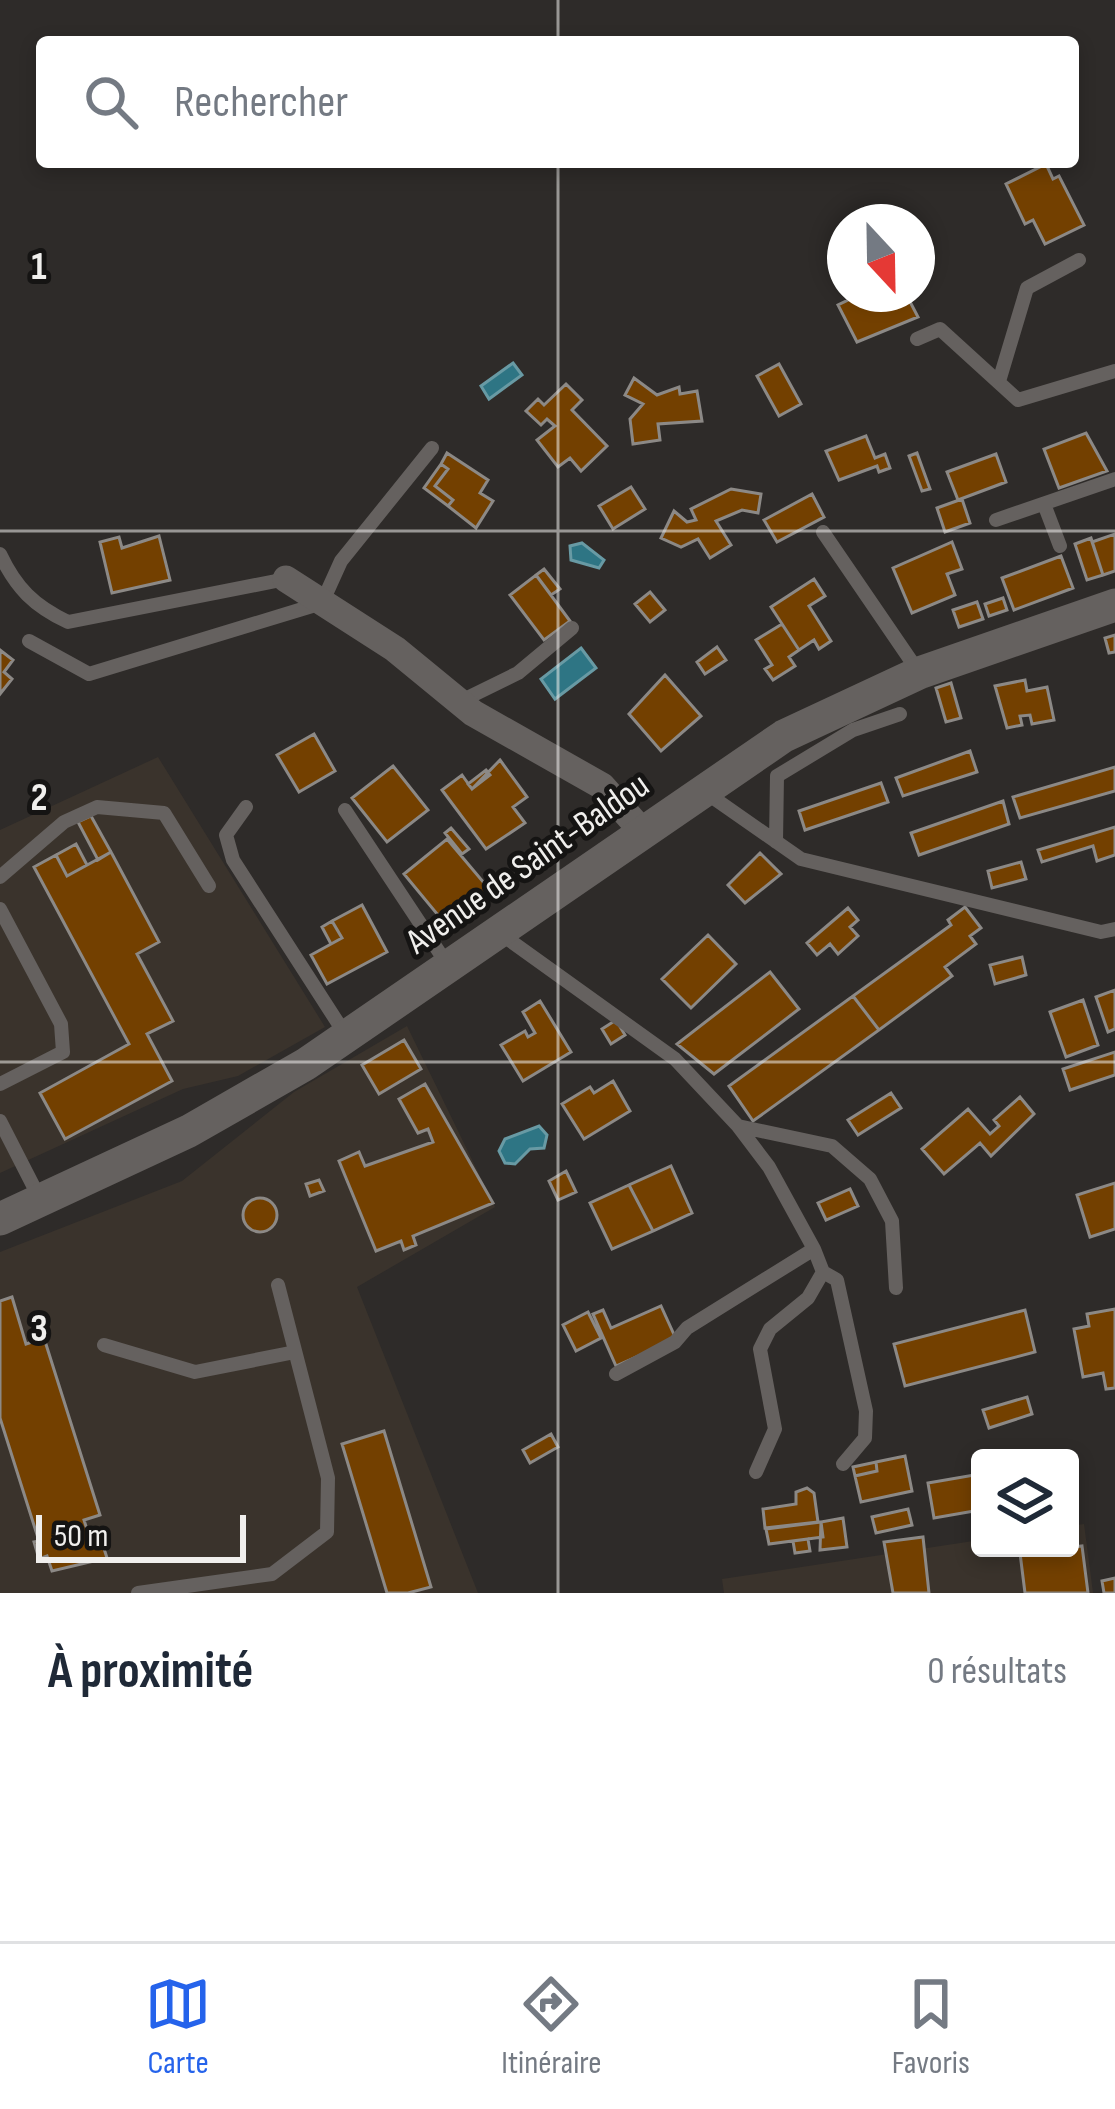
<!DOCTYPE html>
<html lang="fr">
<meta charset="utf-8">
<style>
body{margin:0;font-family:"Sofia Sans Condensed",sans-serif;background:#f6f6f7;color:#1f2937}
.controls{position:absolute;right:36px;bottom:36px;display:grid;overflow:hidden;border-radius:12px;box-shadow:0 6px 18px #0003}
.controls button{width:108px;height:108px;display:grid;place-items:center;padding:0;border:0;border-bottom:3px solid #e0e1e3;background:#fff;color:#1f2937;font:60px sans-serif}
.compass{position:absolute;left:827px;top:204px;width:108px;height:108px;border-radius:50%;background:#fff;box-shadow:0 6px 18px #0003;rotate:158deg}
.scale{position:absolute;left:36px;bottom:30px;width:210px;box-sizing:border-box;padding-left:12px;border:6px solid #f0efed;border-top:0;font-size:33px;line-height:42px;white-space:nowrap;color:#f0efed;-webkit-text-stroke:9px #151413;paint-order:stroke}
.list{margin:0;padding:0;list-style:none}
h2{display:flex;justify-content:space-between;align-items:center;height:156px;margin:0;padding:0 48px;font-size:51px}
h2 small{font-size:39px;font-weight:400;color:#747a83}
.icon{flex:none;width:66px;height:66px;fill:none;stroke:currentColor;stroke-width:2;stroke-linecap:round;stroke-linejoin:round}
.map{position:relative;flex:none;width:1115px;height:1593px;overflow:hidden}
.search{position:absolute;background:#fff;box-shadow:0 6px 18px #0003;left:36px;right:36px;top:36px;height:132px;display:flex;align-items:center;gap:30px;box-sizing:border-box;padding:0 42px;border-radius:12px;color:#747a83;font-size:45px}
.sheet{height:348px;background:#fff}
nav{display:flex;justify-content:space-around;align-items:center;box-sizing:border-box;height:168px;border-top:3px solid #e0e1e3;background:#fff;font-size:33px;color:#747a83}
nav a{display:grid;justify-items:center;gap:6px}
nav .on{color:#2563eb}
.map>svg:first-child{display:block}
</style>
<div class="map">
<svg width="1115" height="1593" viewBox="0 0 1115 1593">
<rect width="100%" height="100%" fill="#2e2b29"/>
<path fill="#3a332c" d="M 158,757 L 325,1027 L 238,1076 L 183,1089 L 0,1173 L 0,830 Z
M 407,1026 L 495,1207 L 357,1287 L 478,1593 L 0,1593 L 0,1252 L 182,1181 L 294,1092 Z
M 1084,1524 L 1093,1593 L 724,1593 L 722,1579 L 980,1540 L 980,1548 L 1070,1548 L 1070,1526 Z"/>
<path fill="#2e7584" stroke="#689aa4" stroke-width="3" d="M 513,363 L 522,375 L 489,399 L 481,386 Z
M 582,543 L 604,560 L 599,568 L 571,560 L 570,546 Z
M 581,648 L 596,668 L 555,699 L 541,679 Z
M 539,1126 L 547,1135 L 544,1148 L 530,1149 L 515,1164 L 505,1163 L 499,1151 L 505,1139 Z"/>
<path fill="#734000" stroke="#8c8986" stroke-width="3" d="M 1046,164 L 1053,179 L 1059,176 L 1084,225 L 1045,244 L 1033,220 L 1025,224 L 1006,184 Z
M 845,294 L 906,294 L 918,317 L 857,342 L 838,305 L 848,300 Z
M 779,364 L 801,404 L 779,416 L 757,376 Z
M 634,378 L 657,395 L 679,387 L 680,394 L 697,391 L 702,421 L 658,424 L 660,440 L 633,444 L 630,419 L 643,404 L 625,395 Z
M 566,384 L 582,400 L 572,410 L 607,446 L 581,471 L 570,458 L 558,467 L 537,440 L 555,426 L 547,419 L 541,425 L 526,411 L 538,399 L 544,405 Z
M 1086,433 L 1107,471 L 1059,488 L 1044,449 Z
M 866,436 L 875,458 L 885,454 L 890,468 L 879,472 L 877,466 L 839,480 L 826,451 Z
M 447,453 L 488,480 L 480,493 L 493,501 L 476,528 L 448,506 L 453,500 L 435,486 L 448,469 L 441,464 Z
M 917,453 L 930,489 L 922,491 L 909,456 Z
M 996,454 L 1006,482 L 958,500 L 947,472 Z
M 441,464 L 448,469 L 435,486 L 453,500 L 448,506 L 424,488 Z
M 631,487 L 645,509 L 613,529 L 599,506 Z
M 731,489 L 761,494 L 758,513 L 742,510 L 716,521 L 731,545 L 710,558 L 698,539 L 681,547 L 661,538 L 674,511 L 687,522 L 696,520 L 691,509 Z
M 812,494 L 824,517 L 777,542 L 764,520 Z
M 962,499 L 970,523 L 945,532 L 937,508 Z
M 1115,534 L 1115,571 L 1103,575 L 1092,542 Z
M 159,536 L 170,580 L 112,593 L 100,542 L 119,537 L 122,548 Z
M 1091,538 L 1103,575 L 1087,580 L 1075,544 Z
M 952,542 L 962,569 L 947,574 L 955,595 L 912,613 L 893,568 Z
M 1061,556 L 1073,588 L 1014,610 L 1002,578 Z
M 544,569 L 560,589 L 551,595 L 536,575 Z
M 536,575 L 570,621 L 544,640 L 510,595 Z
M 814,579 L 825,596 L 809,606 L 831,641 L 819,649 L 814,640 L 799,650 L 771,607 Z
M 650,592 L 665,610 L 650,622 L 635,604 Z
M 1003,598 L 1007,610 L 989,616 L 985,604 Z
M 977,602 L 983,619 L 959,627 L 953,610 Z
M 782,624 L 799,650 L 789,657 L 795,666 L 773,680 L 765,669 L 772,665 L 756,640 Z
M 1115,635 L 1115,652 L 1109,653 L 1105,638 Z
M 717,647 L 726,660 L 705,674 L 697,662 Z
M 0,650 L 13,660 L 4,672 L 12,679 L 0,694 Z
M 665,675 L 701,716 L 661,751 L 629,714 Z
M 1025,680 L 1027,691 L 1047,687 L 1054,720 L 1032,724 L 1030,715 L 1020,716 L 1022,725 L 1007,728 L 995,686 Z
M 951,683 L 961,718 L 946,722 L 936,688 Z
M 314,734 L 335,771 L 299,792 L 277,755 Z
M 970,751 L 977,772 L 903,796 L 896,778 Z
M 500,760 L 527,797 L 513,807 L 525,823 L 486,849 L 442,790 L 462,775 L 472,789 Z
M 393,766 L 428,810 L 387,842 L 352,798 Z
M 1115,767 L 1115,791 L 1020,818 L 1013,797 Z
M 486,770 L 490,775 L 472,789 L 468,784 Z
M 881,783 L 888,802 L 805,830 L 799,811 Z
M 1003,801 L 1009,824 L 919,855 L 911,833 Z
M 91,816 L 111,852 L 98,860 L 78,822 Z
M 1115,827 L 1115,855 L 1097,861 L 1093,846 L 1042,862 L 1038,850 Z
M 451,828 L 469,849 L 462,854 L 445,833 Z
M 447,839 L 490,890 L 447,926 L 404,874 Z
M 76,844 L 87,865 L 67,876 L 56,855 Z
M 111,852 L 159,942 L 137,954 L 173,1021 L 147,1034 L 172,1081 L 65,1139 L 40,1093 L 129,1044 L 34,867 L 56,855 L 67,876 Z
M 760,853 L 781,874 L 745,903 L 728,885 Z
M 1021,862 L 1026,879 L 992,888 L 988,871 Z
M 362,905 L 387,952 L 327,984 L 311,955 L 342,938 L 332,921 Z
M 965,907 L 981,928 L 970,936 L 976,944 L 945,967 L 952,976 L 879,1030 L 853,996 L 951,925 L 948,920 Z
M 848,908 L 858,920 L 850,927 L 858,936 L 838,954 L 830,944 L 817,955 L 807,943 Z
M 332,921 L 342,938 L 331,944 L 322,927 Z
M 708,935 L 736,964 L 691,1008 L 662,979 Z
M 1022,957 L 1026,975 L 995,984 L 990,965 Z
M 770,972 L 799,1009 L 714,1074 L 677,1044 Z
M 1115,990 L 1115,1029 L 1108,1032 L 1096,997 Z
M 853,996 L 879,1030 L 753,1121 L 729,1086 Z
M 1083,1000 L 1098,1045 L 1066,1057 L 1050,1012 Z
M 540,1001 L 571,1052 L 523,1081 L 501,1045 L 525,1031 L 528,1037 L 535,1033 L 523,1012 Z
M 616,1020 L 625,1035 L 611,1044 L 602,1029 Z
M 404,1040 L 421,1069 L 379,1094 L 362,1065 Z
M 1115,1052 L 1115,1075 L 1070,1090 L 1063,1069 Z
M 613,1081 L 630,1111 L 584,1139 L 562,1104 L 590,1087 L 594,1093 Z
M 425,1084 L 493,1203 L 413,1236 L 416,1245 L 404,1250 L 401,1241 L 376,1251 L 339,1161 L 359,1152 L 365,1166 L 433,1142 L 428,1129 L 418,1133 L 399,1099 Z
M 891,1093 L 901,1108 L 858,1135 L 848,1120 Z
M 1020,1097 L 1034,1114 L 991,1156 L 980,1143 L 944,1174 L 922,1149 L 968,1109 L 990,1134 L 999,1126 L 994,1120 Z
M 671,1166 L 692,1213 L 653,1231 L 629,1185 Z
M 566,1171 L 576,1192 L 558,1200 L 549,1181 Z
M 319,1180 L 324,1191 L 310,1196 L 306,1184 Z
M 1115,1183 L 1115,1229 L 1090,1237 L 1077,1195 Z
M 629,1185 L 653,1231 L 612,1249 L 590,1203 Z
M 850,1189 L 858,1206 L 826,1220 L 818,1203 Z
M243 1215a17 17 0 1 1 34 0a17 17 0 1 1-34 0Z
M 12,1297 L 26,1344 L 44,1338 L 100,1515 L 84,1520 L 90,1539 L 100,1536 L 107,1558 L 52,1571 L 47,1556 L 39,1559 L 34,1542 L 39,1541 L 0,1418 L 0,1301 Z
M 661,1306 L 676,1339 L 616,1366 L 593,1314 L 603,1310 L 611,1328 Z
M 1115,1309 L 1115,1388 L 1106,1389 L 1103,1373 L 1083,1377 L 1074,1329 L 1089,1326 L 1087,1314 Z
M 1025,1310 L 1035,1352 L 905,1386 L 894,1344 Z
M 588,1312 L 601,1338 L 576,1351 L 563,1325 Z
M 1027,1397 L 1032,1414 L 989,1428 L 983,1410 Z
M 384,1431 L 431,1587 L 408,1593 L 387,1593 L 342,1444 Z
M 551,1434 L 558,1447 L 530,1463 L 523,1450 Z
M 905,1456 L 912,1491 L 861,1502 L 855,1476 L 877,1471 L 876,1462 Z
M 876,1462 L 877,1471 L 855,1476 L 853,1467 Z
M 980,1474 L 980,1510 L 934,1518 L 928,1483 Z
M 807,1488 L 814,1493 L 818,1522 L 765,1528 L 763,1509 L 796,1504 L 796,1492 Z
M 908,1509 L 912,1525 L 876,1533 L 872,1517 Z
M 843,1518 L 847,1547 L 820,1550 L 821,1522 Z
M 821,1522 L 823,1537 L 769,1544 L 766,1529 Z
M 923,1537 L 929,1593 L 893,1593 L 884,1542 Z
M 808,1539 L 810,1551 L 795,1553 L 793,1541 Z
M 1082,1546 L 1088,1593 L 1025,1593 L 1020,1553 Z
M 1115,1578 L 1115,1593 L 1104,1593 L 1102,1581 Z"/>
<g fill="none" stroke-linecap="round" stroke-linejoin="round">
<path stroke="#65615f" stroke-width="14" d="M 917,339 L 940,329 L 1018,400 L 1115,371
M 1000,378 L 1027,288 L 1079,260
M 1044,504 L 1060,546
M 996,520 L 1115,479
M 823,532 L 918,671
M 0,554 C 16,588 34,606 68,622 L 286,579
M 29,641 L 89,674 L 322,603 L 341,561 L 432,448
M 459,702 L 518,673 L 572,628
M 705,792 L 801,859 L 1101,932 L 1115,929
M 246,807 L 226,835 L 233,860 L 347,1037
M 345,810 L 447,964
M 776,842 L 777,776 L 853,730 L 900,714
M 0,877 L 64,822 L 97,807 L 164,813 L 209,886
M 0,909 L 61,1024 L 63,1052 L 0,1084
M 501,934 L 675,1059 L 738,1126 L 832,1146 L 870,1179 L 892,1221 L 896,1288
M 0,1121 L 41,1201
M 823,1272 L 837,1280 L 866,1411 L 865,1438 L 843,1464
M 104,1345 L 195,1372 L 295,1352
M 616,1374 L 675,1342 L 687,1328 L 814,1249 L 769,1167 L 738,1126
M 756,1472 L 775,1429 L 760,1349 L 770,1329 L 808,1298 L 823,1272 L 814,1249
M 138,1593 L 272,1574 L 327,1532 L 328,1478 L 278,1285"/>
<path stroke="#65615f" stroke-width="27" d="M 286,579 L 395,649 L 473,713 L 602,786 L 642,831"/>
<path stroke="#65615f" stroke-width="33" d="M 0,1219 L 189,1131 L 306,1064 L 784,736 L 919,673 L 1115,605"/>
</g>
<path fill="none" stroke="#f0efed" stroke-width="3" stroke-opacity="0.55" d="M 558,0 L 558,42M 558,162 L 558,1593M 0,531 L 1115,531M 0,1062 L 1115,1062"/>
<g text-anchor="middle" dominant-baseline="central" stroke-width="10" stroke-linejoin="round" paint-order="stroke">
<g font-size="36" fill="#f0efed" stroke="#151413">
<text transform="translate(528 864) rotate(-35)">Avenue de Saint-Baldou</text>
</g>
</g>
<g font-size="39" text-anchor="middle" font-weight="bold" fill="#f0efed" stroke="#151413" stroke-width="10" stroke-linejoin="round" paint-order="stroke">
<text x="39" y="279">1</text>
<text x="39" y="810">2</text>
<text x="39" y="1341">3</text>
</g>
</svg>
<div class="controls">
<button><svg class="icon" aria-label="layers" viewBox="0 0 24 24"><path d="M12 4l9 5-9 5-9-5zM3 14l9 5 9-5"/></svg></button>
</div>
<svg class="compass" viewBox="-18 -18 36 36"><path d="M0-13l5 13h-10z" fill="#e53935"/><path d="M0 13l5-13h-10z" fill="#747a83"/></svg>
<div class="scale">50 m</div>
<div class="search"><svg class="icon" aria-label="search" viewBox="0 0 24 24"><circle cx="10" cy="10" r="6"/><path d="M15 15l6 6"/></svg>Rechercher</div>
</div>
<section class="sheet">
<h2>À proximité<small>0 résultats</small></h2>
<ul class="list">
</ul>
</section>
<nav>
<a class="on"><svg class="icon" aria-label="map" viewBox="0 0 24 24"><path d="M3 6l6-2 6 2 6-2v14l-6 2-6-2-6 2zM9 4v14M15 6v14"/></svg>Carte</a>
<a><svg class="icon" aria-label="directions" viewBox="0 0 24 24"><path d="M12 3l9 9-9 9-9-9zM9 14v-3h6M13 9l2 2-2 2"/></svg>Itinéraire</a>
<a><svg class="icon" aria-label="saved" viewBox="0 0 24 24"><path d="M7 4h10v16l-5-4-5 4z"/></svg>Favoris</a>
</nav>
